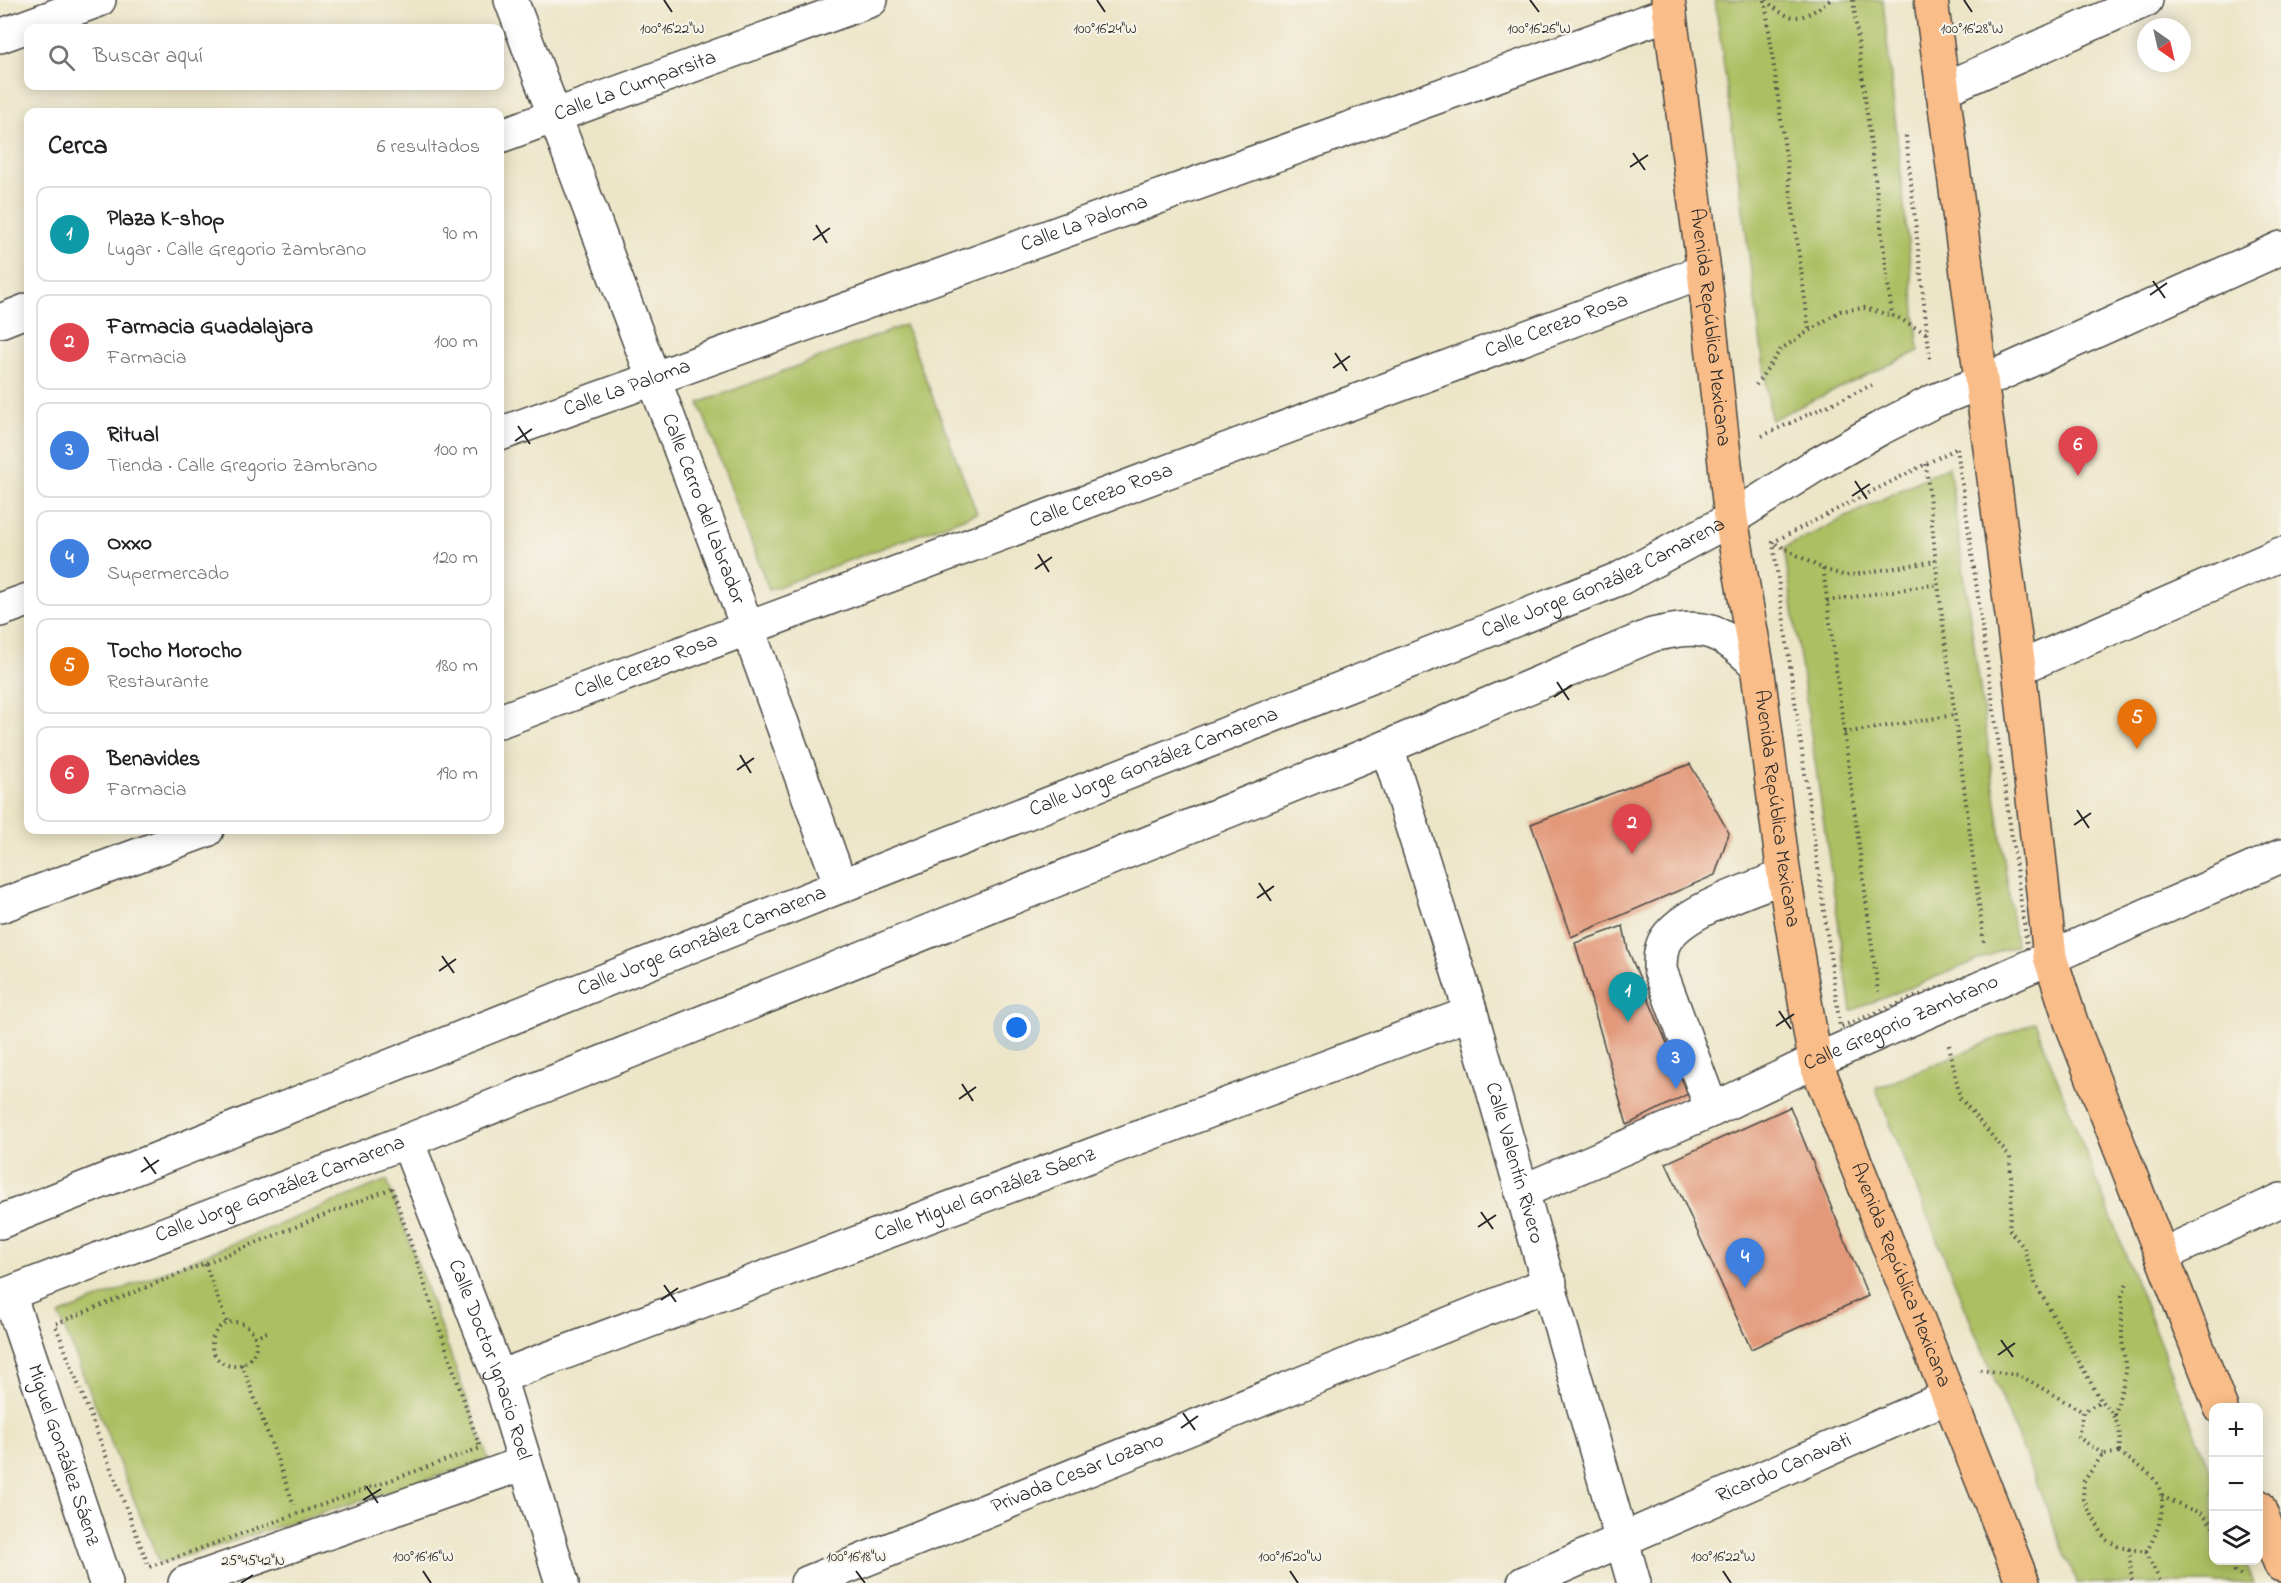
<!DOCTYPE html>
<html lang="es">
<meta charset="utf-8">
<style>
body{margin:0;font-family:"Indie Flower",sans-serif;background:#f2f2f2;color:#202124}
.controls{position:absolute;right:18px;bottom:18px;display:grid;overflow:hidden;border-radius:12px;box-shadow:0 3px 15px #0003}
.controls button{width:54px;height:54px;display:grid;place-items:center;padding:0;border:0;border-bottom:2px solid #e0e0e0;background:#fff;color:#202124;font:30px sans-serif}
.compass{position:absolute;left:2137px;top:18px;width:54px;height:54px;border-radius:50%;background:#fff;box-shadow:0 3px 15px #0003;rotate:146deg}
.you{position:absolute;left:1017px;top:1028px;width:21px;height:21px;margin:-15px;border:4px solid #fff;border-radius:50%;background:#1a73e8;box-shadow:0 0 0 9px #1a73e833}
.badge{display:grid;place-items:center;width:39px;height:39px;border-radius:50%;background:#2563eb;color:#fff;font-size:20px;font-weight:700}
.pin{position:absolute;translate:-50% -50px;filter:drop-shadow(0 2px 3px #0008)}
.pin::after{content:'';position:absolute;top:32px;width:21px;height:18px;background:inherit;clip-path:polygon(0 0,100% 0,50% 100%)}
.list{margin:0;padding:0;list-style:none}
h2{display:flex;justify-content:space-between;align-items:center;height:78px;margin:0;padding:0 24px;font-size:26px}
h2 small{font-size:20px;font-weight:400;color:#757577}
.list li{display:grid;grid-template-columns:39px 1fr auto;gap:18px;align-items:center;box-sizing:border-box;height:96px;margin:0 12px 12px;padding:0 12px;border:2px solid #e0e0e0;border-radius:12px}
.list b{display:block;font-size:22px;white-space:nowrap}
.list p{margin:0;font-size:20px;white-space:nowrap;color:#757577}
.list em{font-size:20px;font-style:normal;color:#757577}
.icon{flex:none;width:33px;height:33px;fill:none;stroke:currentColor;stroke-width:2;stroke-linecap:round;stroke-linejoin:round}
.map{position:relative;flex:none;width:2281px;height:1583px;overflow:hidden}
.search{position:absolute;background:#fff;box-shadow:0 3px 15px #0003;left:24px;top:24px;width:480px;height:66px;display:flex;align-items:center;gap:15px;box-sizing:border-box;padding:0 21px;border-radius:12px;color:#757577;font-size:22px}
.panel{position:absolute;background:#fff;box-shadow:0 3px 15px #0003;left:24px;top:108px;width:480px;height:726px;border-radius:12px}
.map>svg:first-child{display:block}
</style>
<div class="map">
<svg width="2281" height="1583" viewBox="0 0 2281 1583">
<rect width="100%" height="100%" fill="#f7f3e8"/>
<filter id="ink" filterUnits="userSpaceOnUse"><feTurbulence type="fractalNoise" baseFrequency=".0167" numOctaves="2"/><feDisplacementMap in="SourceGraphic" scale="12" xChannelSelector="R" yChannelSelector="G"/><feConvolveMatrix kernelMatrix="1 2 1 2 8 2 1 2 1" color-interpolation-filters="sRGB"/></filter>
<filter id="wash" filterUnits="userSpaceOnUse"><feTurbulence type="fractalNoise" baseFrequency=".008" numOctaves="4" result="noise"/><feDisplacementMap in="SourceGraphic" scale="24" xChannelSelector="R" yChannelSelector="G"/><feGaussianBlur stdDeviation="1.35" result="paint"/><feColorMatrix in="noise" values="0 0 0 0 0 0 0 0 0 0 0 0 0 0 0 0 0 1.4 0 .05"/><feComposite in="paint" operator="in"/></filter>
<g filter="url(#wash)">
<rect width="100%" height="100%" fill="#ece5c7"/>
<path fill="#acbf62" stroke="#6c7546" stroke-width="1.5" d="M 1715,0 L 1883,0 L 1919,351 L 1771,420 Z
M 905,325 L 977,513 L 769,590 L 699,403 Z
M 1949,466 L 2016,945 L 1851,1011 L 1784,548 Z
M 2035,1022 L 2213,1479 L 2214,1560 L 2245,1561 L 2254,1583 L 2077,1583 L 1876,1089 Z
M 387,1180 L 489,1460 L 160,1564 L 59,1315 Z"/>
<g id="blocks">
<path fill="#e29879" d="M 1690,764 L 1729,833 L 1715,875 L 1571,937 L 1531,824 Z
M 1623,926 L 1628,950 L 1688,1094 L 1627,1125 L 1575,943 Z
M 1790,1107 L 1868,1296 L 1751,1349 L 1666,1163 Z"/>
</g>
</g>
<g filter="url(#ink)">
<use href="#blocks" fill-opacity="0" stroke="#484742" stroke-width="1.5"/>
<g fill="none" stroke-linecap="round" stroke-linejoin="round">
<defs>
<g id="minor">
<path id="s1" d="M 511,0 L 748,629 L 841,886"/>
<path d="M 0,36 L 99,0"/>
<path d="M 1942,90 L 2146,0"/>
<path id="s2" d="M 500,136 L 871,0"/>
<path d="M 0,321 L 28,310"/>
<path id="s3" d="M 500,434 L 1670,13"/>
<path d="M 0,610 L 28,600"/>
<path d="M 2019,668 L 2281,554"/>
<path id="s4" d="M 500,721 L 1704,271"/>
<path id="s5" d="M 1387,747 L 1471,1013 L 1634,1583"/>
<path d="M 0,906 L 207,830"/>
<path d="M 1712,1110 L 1660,970 C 1660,959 1660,948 1666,939 C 1686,909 1751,890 1784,876"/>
<path id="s6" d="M 407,1141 L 499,1377 L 562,1583"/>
<path id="s7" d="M 1521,1192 L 1712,1110 L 1815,1061 L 2281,856"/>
<path id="s8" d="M 0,1222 L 841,886 L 1621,578 L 1731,519 L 1814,466 L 1879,429 L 1934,401 L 1982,382 L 2281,248"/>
<path d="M 2162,1255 L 2281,1200"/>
<path id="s9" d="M 9,1294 L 106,1583"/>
<path id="s10" d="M 0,1297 L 407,1141 L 1387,747 L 1652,635 C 1705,623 1718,628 1757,665"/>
<path id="s11" d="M 499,1377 L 1471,1013"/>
<path d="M 185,1583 L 525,1463"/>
<path id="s12" d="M 807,1583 L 1550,1283"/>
<path id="s13" d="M 1524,1583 L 1947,1397"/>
</g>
<g id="major">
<path id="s14" d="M 1668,0 L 1704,271 L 1731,519 L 1757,665 L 1784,876 L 1815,1061 L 2023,1583"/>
<path d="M 1931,0 L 2019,668 L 2050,957 L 2071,1022 L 2221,1408"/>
<path d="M 2258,1506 L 2281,1565"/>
</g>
</defs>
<use href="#minor" stroke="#484742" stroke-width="36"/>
<use href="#major" stroke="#484742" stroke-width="36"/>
<path stroke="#484742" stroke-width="4" stroke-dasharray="1.5 4.5" stroke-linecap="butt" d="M 1765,0 L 1809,330
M 1766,0 C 1792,26 1804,19 1830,0
M 1853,0 L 1892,316
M 1906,136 L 1930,359 L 1928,360
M 1756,385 L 1781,349 L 1840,311 L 1864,308 L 1897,317 L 1927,334
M 1762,436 L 1872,385
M 1957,448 L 2028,952 L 1840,1027 L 1773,542 Z
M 1926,464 L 1938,584 L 1984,944
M 1776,544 L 1823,569 L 1846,576 L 1935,561
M 1823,569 L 1878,992
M 1827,601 L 1938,584
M 1844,733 L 1954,715
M 1949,1045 L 1960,1098 L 2010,1157 L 2012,1195 L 2009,1229 L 2024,1248 L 2036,1285 L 2101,1401
M 392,1188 L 480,1448 L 149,1567 L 55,1324 Z
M 205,1264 L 227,1323
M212 1344a22 22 0 1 1 44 0a22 22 0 1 1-44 0Z
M 254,1336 L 271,1331
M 242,1364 L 294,1505
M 1980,1370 L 2019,1375 L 2083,1412
M 2115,1415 L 2126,1372 L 2122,1339 L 2122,1296 L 2128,1280
M 2119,1453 C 2130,1460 2144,1468 2153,1478 C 2171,1498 2159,1532 2146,1552 L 2119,1547 L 2105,1539 L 2083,1499 L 2084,1481 L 2103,1454 Z
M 2103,1454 L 2078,1437 L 2083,1412 L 2101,1401 C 2118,1418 2122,1429 2119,1453
M 2162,1496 L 2181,1506 L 2203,1514 L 2214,1528
M 2129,1549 L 2132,1583
M 2146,1552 L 2161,1583
M 2230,1560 L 2235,1572 L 2242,1576"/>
<use href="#minor" stroke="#fff" stroke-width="33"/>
<use href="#major" stroke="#f9bd89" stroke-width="33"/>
</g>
</g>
<path fill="none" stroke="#2b2b2b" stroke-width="2" d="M 664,0 L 672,12M 1097,0 L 1105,12M 1530,0 L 1539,12M 1964,0 L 1972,12M 1633,153 L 1645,170M 1630,167 L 1648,155M 816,225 L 827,243M 813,240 L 830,228M 2153,281 L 2165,298M 2150,295 L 2167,283M 1335,353 L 1347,371M 1333,368 L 1350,356M 518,426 L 530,444M 515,441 L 532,429M 1855,481 L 1867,499M 1852,496 L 1870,484M 1038,554 L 1049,572M 1035,569 L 1052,557M 1557,682 L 1569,700M 1554,697 L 1572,685M 740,755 L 751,773M 737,770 L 754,758M 2077,810 L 2089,828M 2074,825 L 2091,813M 1259,883 L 1271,901M 1257,898 L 1274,886M 442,956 L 454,973M 439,971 L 456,959M 1779,1011 L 1791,1029M 1776,1026 L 1794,1014M 962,1084 L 973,1101M 959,1099 L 976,1087M 144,1157 L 156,1174M 141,1172 L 159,1160M 1481,1212 L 1493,1229M 1478,1227 L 1496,1215M 664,1285 L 676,1302M 661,1300 L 678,1288M 2001,1340 L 2013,1357M 1998,1355 L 2015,1343M 1183,1413 L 1195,1430M 1181,1428 L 1198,1416M 366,1486 L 378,1503M 363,1500 L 381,1489M 423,1571 L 431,1583M 856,1571 L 865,1583M 1290,1571 L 1298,1583M 1723,1571 L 1731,1583M 241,1583 L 253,1575"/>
<g text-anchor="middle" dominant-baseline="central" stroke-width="4.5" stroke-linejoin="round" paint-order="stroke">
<g font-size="21" fill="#2b2b2b" stroke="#f7f3e8">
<text stroke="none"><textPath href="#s2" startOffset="144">Calle La Cumparsita</textPath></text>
<text stroke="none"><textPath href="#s3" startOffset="621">Calle La Paloma</textPath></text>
<text stroke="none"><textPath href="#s4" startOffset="1128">Calle Cerezo Rosa</textPath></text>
<text stroke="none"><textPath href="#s14" startOffset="330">Avenida República Mexicana</textPath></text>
<text stroke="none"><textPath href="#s3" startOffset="135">Calle La Paloma</textPath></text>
<text stroke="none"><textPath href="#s4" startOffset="642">Calle Cerezo Rosa</textPath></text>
<text stroke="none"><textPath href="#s1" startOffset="544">Calle Cerro del Labrador</textPath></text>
<text stroke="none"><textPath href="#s8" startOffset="1728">Calle Jorge González Camarena</textPath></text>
<text stroke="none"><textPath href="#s4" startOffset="156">Calle Cerezo Rosa</textPath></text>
<text stroke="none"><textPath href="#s8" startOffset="1242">Calle Jorge González Camarena</textPath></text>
<text stroke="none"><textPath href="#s14" startOffset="816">Avenida República Mexicana</textPath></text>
<text stroke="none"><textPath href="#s8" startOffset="756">Calle Jorge González Camarena</textPath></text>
<text stroke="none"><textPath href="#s7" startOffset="416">Calle Gregorio Zambrano</textPath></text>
<text stroke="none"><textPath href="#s5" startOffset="435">Calle Valentín Rivero</textPath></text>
<text stroke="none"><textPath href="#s10" startOffset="300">Calle Jorge González Camarena</textPath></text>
<text stroke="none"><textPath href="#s11" startOffset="519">Calle Miguel González Sáenz</textPath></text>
<text stroke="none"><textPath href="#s14" startOffset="1302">Avenida República Mexicana</textPath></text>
<text stroke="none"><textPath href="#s6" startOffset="234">Calle Doctor Ignacio Roel</textPath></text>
<text stroke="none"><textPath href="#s9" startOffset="170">Miguel González Sáenz</textPath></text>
<text stroke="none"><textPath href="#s13" startOffset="284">Ricardo Canavati</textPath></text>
<text stroke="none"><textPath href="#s12" startOffset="292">Privada Cesar Lozano</textPath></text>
</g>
</g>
<g font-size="15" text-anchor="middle" fill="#2b2b2b" stroke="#f7f3e8" stroke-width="4.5" stroke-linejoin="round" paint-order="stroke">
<text x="672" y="33">100°16'22"W</text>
<text x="1539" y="33">100°16'26"W</text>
<text x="1105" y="33">100°16'24"W</text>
<text x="1972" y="33">100°16'28"W</text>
<text x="423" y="1561">100°16'16"W</text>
<text x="856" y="1561">100°16'18"W</text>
<text x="1290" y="1561">100°16'20"W</text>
<text x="1723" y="1561">100°16'22"W</text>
<text x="253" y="1565">25°45'42"N</text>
</g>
</svg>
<div class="controls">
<button>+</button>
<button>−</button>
<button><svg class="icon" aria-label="layers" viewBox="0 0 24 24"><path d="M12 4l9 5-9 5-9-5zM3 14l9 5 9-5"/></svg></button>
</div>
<svg class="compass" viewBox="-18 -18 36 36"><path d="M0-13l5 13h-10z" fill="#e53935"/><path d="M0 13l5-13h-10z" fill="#757577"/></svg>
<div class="you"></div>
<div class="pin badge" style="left:1628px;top:1022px;background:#0f9aa8">1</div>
<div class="pin badge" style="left:1632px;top:854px;background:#e0444e">2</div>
<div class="pin badge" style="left:1676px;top:1089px;background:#3f7fe0">3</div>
<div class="pin badge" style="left:1745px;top:1288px;background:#3f7fe0">4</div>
<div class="pin badge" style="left:2137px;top:749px;background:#e8710a">5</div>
<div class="pin badge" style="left:2078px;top:476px;background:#e0444e">6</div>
<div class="search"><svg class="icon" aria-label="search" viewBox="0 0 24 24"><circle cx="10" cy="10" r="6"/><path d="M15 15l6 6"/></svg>Buscar aquí</div>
<section class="panel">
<h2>Cerca<small>6 resultados</small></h2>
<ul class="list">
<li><span class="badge" style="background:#0f9aa8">1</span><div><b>Plaza K-shop</b><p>Lugar · Calle Gregorio Zambrano</p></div><em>90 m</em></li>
<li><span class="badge" style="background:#e0444e">2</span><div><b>Farmacia Guadalajara</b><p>Farmacia</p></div><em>100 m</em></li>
<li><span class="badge" style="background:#3f7fe0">3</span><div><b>Ritual</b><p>Tienda · Calle Gregorio Zambrano</p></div><em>100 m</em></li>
<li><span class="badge" style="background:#3f7fe0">4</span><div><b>Oxxo</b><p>Supermercado</p></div><em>120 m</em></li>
<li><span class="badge" style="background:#e8710a">5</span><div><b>Tocho Morocho</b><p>Restaurante</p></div><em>180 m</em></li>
<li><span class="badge" style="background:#e0444e">6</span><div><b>Benavides</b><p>Farmacia</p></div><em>190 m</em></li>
</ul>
</section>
</div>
